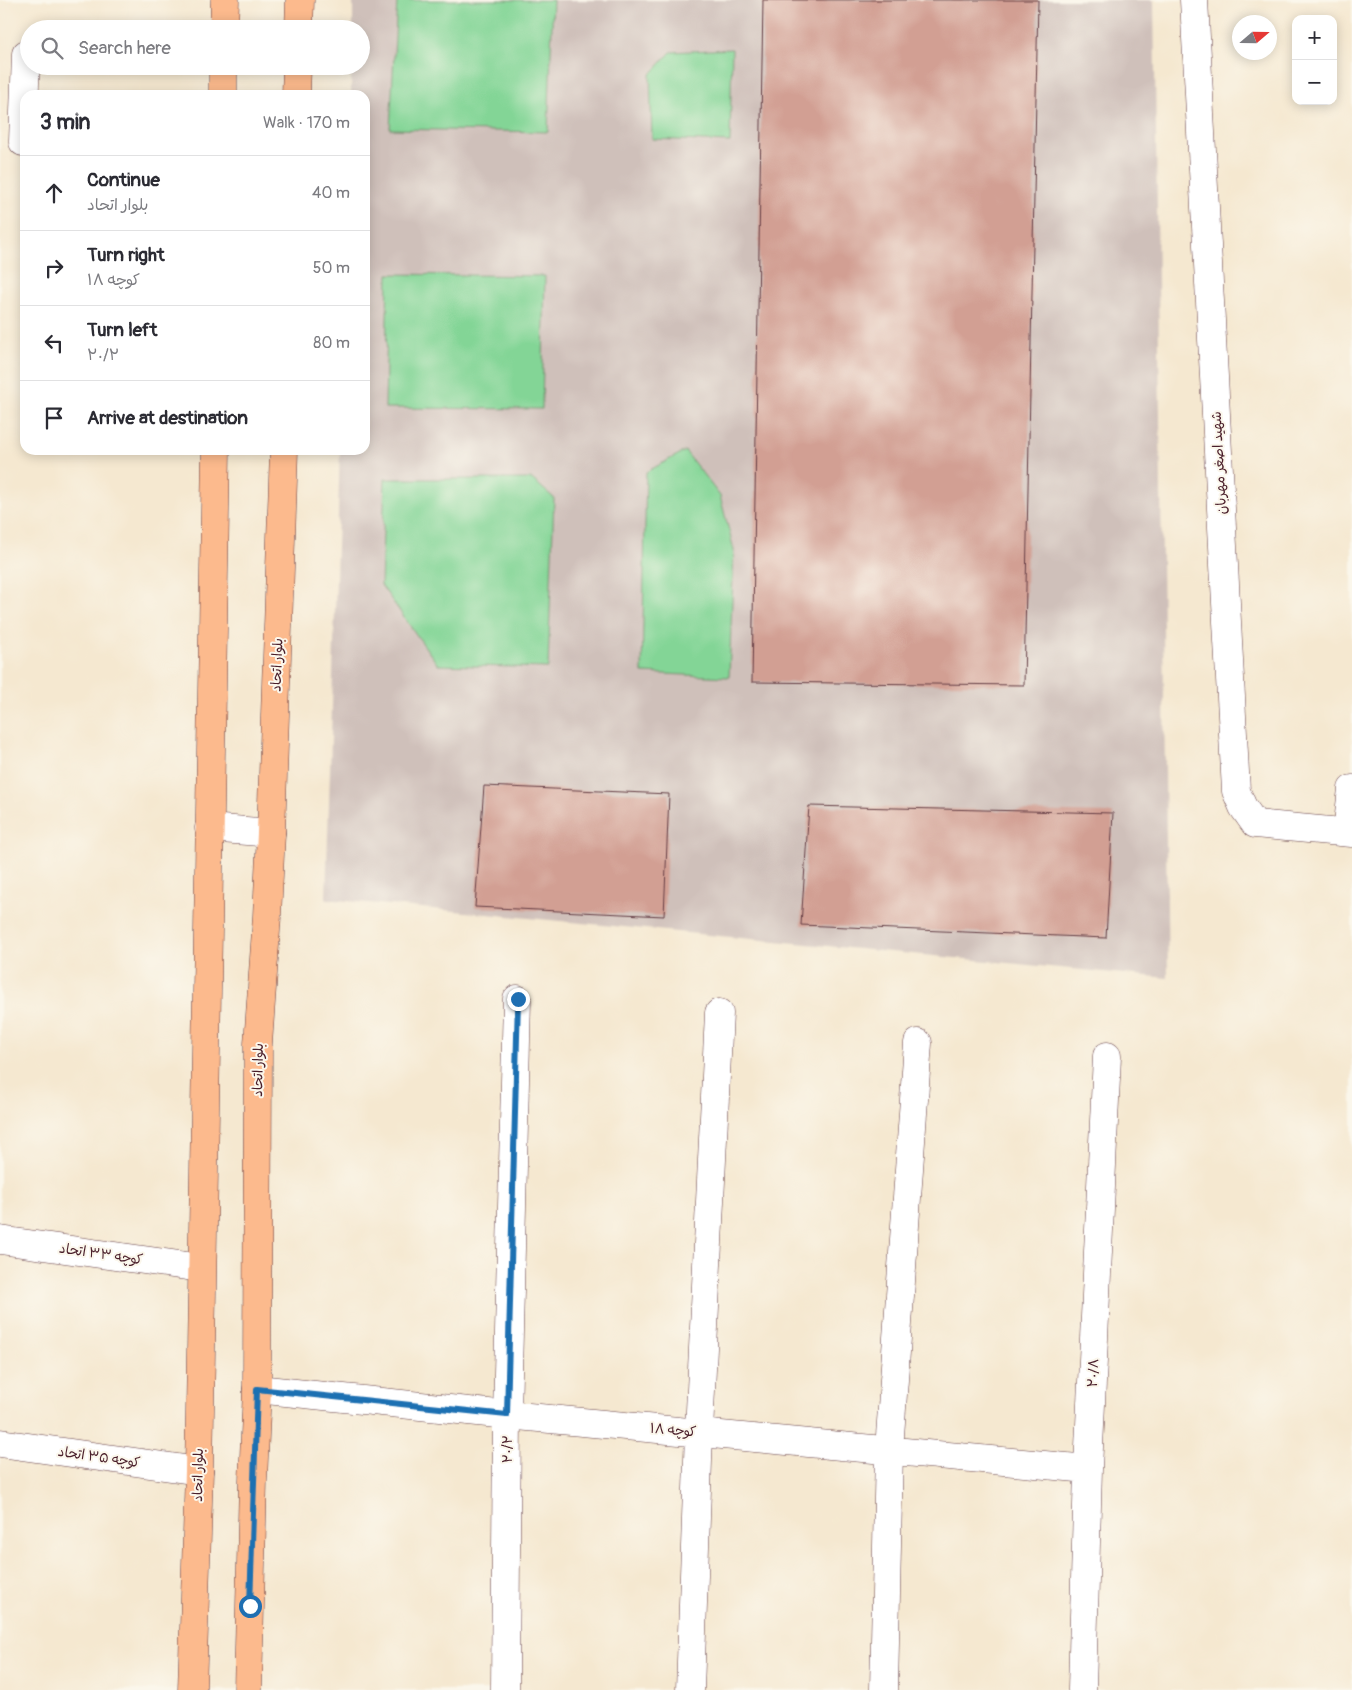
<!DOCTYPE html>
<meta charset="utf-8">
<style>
body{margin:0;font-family:Pangolin,"Playpen Sans Arabic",sans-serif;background:#f7f7f7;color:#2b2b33}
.controls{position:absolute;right:15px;top:15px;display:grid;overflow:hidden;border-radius:10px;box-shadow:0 2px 12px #0003}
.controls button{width:45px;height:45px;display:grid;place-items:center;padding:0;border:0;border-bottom:1px solid #e1e1e2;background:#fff;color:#2b2b33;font:25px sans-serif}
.compass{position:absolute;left:1232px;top:15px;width:45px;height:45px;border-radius:50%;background:#fff;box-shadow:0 2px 12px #0003;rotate:70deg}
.stop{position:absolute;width:15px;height:15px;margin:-11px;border:4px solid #1f6fb2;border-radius:50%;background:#fff}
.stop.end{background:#1f6fb2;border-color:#fff;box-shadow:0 1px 5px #0008}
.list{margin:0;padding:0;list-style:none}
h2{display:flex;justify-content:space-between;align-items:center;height:65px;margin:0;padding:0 20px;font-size:21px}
h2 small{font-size:16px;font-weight:400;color:#7c7c81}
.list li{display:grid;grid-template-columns:32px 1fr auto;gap:15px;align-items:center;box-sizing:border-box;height:75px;padding:0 20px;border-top:1px solid #e1e1e2}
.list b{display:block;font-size:19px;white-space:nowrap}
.list p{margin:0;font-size:16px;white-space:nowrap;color:#7c7c81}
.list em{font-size:16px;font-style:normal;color:#7c7c81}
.icon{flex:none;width:28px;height:28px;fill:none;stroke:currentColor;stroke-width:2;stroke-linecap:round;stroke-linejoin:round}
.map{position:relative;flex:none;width:1352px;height:1690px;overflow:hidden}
.search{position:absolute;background:#fff;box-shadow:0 2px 12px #0003;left:20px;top:20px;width:350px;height:55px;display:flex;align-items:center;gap:12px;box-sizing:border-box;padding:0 18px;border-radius:28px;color:#7c7c81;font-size:19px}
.panel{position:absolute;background:#fff;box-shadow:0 2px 12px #0003;left:20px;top:90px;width:350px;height:365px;border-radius:15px}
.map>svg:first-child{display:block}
</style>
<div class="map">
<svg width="1352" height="1690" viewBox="0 0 1352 1690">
<rect width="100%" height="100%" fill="#fbf7ec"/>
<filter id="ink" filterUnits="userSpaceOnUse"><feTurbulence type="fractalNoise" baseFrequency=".02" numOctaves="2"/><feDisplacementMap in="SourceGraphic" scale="10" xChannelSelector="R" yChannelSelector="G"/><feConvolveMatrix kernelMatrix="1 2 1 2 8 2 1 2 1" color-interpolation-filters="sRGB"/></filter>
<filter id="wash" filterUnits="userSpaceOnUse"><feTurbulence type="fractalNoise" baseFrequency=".0096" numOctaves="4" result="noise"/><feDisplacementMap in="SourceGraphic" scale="20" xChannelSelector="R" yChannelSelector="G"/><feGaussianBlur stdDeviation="1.12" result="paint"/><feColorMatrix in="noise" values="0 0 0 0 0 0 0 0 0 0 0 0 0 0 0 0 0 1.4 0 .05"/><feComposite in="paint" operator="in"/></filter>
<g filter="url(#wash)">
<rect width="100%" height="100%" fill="#f5e8d0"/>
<path fill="#cfc0ba" d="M 353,0 L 1154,0 L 1168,978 L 326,899 L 340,450 L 365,450 L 365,95 L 351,95 L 351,66 L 361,66 L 361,29 L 353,29 Z"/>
<path fill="#83d596" stroke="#667a60" d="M 397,0 L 553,0 L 548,132 L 390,129 Z
M 732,49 L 730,142 L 652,139 L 650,75 L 671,52 Z
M 388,274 L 545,276 L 542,409 L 385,408 Z
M 685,451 L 720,496 L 734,550 L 729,677 L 642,673 L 646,472 Z
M 385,479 L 532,479 L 554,498 L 548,668 L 438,665 L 381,585 Z"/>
<g id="blocks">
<path fill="#d29f93" d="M 763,0 L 1038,0 L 1024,685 L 752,682 Z
M 484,786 L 669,794 L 664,916 L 475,907 Z
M 809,806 L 1113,813 L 1106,938 L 801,925 Z"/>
</g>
</g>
<g filter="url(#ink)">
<use href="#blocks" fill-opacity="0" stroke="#643d44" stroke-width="1"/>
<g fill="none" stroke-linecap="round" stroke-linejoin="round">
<defs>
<path id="minor" d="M 1194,0 L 1236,791 L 1243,807 L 1255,824 L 1352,833
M 23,142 L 26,54 L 29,54
M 209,828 L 271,833
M 1347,832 L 1352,789
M 0,1240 L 201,1268
M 257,1389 L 507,1415 L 1088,1469
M 0,1443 L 199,1471
M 505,1690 L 507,1415 L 517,999
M 690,1690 L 699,1432 L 719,1013
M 884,1690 L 889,1450 L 918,1043
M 1082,1690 L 1088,1469 L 1107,1056"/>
<path id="major" d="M 224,29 L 225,0
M 299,29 L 300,0
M 223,95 L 223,66
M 296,95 L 297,66
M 192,1690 L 199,1471 L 216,450
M 248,1690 L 253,1480 L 257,1389 L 258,1044 L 267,916 L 271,833 L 284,450"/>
</defs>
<use href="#minor" stroke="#643d44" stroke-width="29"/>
<use href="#major" stroke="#643d44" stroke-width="29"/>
<use href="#minor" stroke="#fff" stroke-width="28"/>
<use href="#major" stroke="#fcba8d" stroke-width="28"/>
</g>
</g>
<g fill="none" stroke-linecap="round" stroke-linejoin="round" filter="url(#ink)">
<path stroke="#1f6fb2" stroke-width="6" d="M 250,1606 L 257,1389 L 507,1415 L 518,999"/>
</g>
<g text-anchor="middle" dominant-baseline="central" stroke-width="4" stroke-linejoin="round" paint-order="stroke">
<g font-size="14" fill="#4a1f2b" stroke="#fbf7ec">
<text transform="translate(1219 463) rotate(-93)">شهید اصغر مهربان</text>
<text transform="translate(277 665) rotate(-88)">بلوار اتحاد</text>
<text transform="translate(258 1070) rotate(-89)">بلوار اتحاد</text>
<text transform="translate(101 1254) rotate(8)">کوچه ۳۳ اتحاد</text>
<text transform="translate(1093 1373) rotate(-87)">۲۰/۸</text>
<text transform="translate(673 1430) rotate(5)">کوچه ۱۸</text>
<text transform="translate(507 1449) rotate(-90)">۲۰/۲</text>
<text transform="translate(99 1457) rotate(8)">کوچه ۳۵ اتحاد</text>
<text transform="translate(198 1475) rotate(-89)">بلوار اتحاد</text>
</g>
</g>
</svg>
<div class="controls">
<button>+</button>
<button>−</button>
</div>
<svg class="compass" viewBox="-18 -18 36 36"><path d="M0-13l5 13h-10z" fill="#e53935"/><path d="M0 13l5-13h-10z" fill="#7c7c81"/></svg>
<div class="stop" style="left:250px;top:1606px"></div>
<div class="stop end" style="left:518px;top:999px"></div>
<div class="search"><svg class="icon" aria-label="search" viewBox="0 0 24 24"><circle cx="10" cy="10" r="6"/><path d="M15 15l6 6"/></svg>Search here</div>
<section class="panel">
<h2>3 min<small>Walk · 170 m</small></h2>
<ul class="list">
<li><svg class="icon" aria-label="ahead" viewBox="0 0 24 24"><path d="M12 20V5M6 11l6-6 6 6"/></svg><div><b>Continue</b><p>بلوار اتحاد</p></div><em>40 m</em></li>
<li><svg class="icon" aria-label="right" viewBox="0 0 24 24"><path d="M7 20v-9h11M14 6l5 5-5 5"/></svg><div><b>Turn right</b><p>کوچه ۱۸</p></div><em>50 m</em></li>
<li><svg class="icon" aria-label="left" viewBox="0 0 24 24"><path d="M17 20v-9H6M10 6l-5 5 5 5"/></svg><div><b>Turn left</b><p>۲۰/۲</p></div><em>80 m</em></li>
<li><svg class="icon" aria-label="arrive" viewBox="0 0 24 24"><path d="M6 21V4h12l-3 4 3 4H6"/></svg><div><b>Arrive at destination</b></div></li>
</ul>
</section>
</div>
